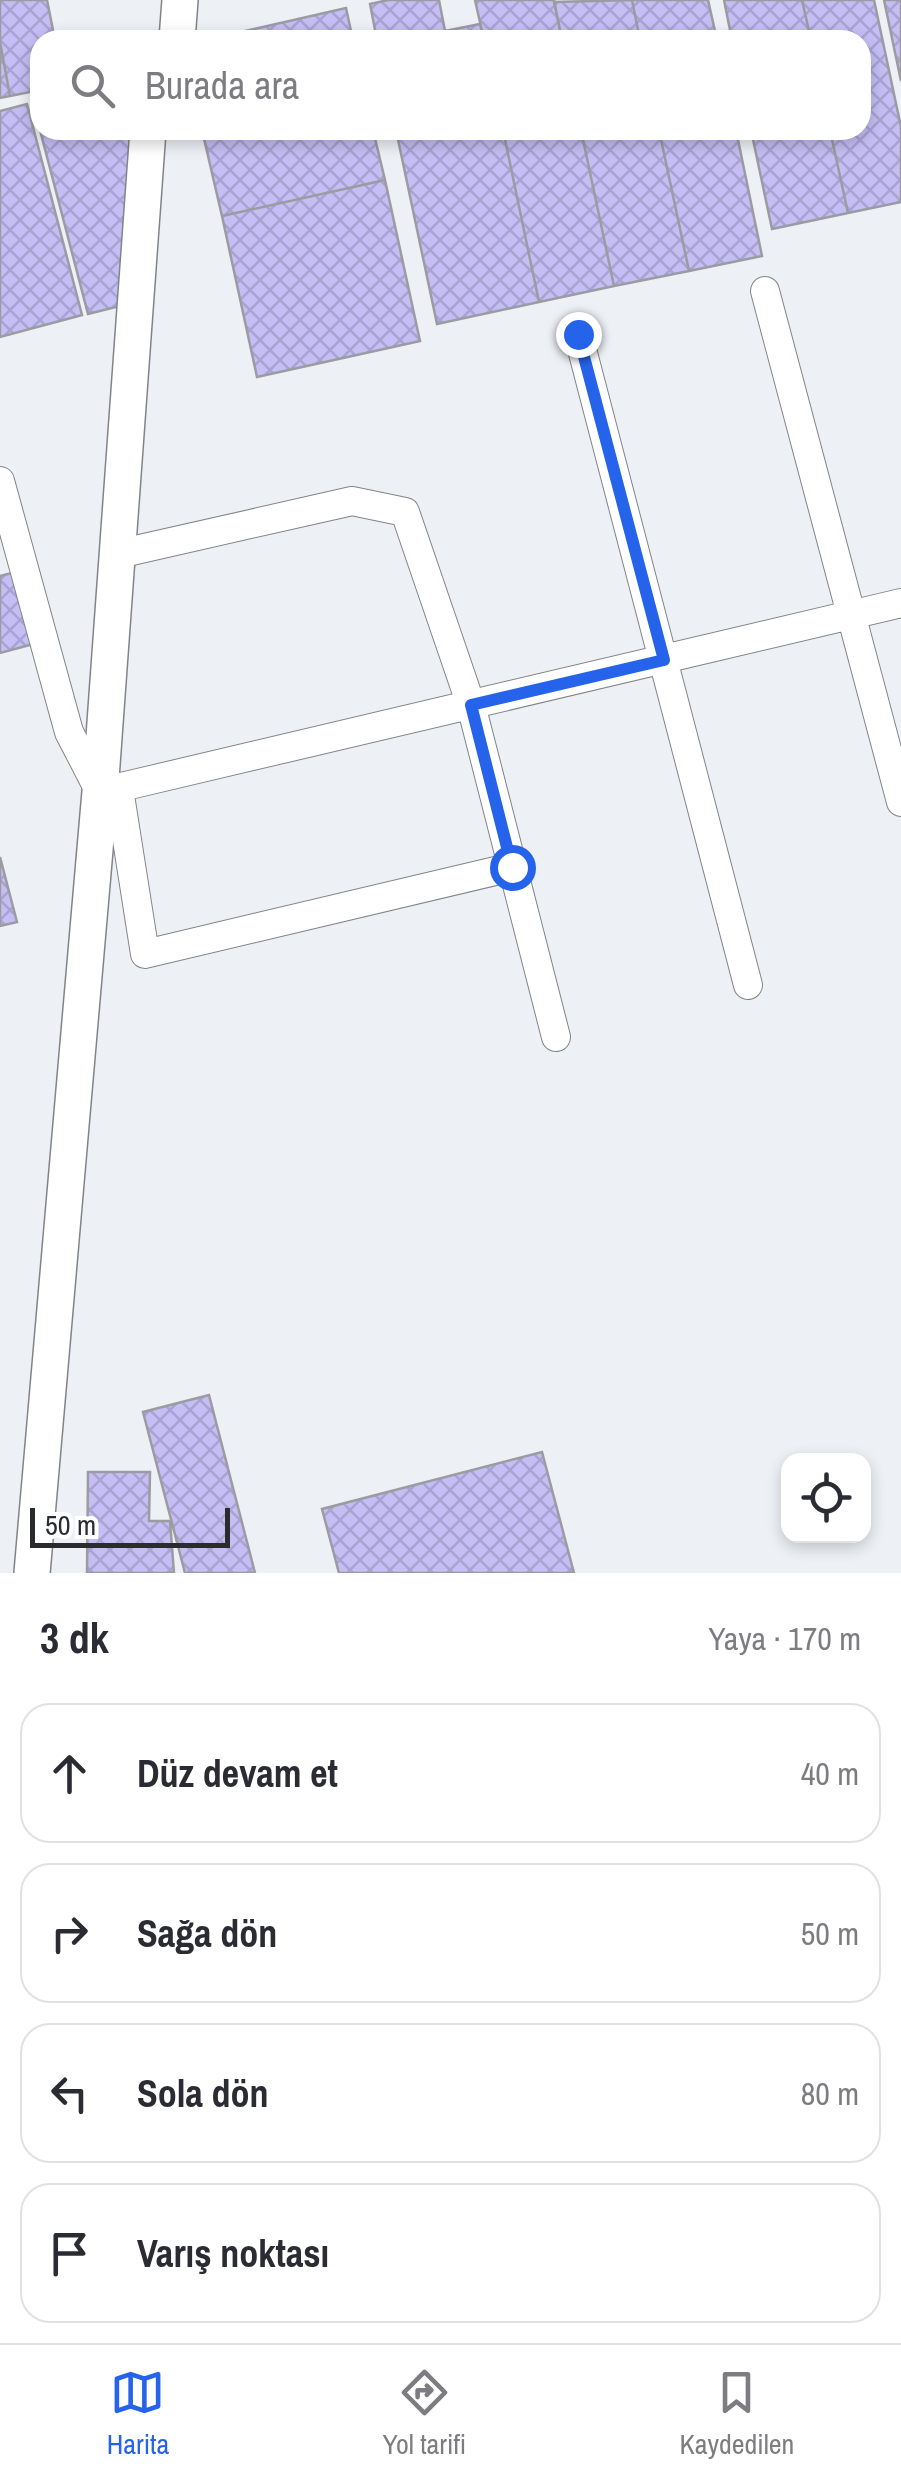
<!DOCTYPE html>
<html lang="tr">
<meta charset="utf-8">
<style>
body{margin:0;font-family:"Archivo Narrow",sans-serif;background:#f2f2f3;color:#2b2b33}
.controls{position:absolute;right:30px;bottom:30px;display:grid;overflow:hidden;border-radius:20px;box-shadow:0 5px 15px #0003}
.controls button{width:90px;height:90px;display:grid;place-items:center;padding:0;border:0;border-bottom:2px solid #e1e1e2;background:#fff;color:#2b2b33;font:50px sans-serif}
.scale{position:absolute;left:30px;bottom:25px;width:200px;box-sizing:border-box;padding-left:10px;border:5px solid #292b2d;border-top:0;font-size:28px;line-height:35px;white-space:nowrap;color:#292b2d;-webkit-text-stroke:8px #fdfeff;paint-order:stroke}
.stop{position:absolute;width:30px;height:30px;margin:-22px;border:8px solid #2563eb;border-radius:50%;background:#fff}
.stop.end{background:#2563eb;border-color:#fff;box-shadow:0 2px 10px #0008}
.list{margin:0;padding:0;list-style:none}
h2{display:flex;justify-content:space-between;align-items:center;height:130px;margin:0;padding:0 40px;font-size:42px}
h2 small{font-size:32px;font-weight:400;color:#7c7c81}
.list li{display:grid;grid-template-columns:65px 1fr auto;gap:30px;align-items:center;box-sizing:border-box;height:140px;margin:0 20px 20px;padding:0 20px;border:2px solid #e1e1e2;border-radius:30px}
.list b{display:block;font-size:38px;white-space:nowrap}
.list em{font-size:32px;font-style:normal;color:#7c7c81}
.icon{flex:none;width:55px;height:55px;fill:none;stroke:currentColor;stroke-width:2;stroke-linecap:round;stroke-linejoin:round}
.map{position:relative;flex:none;width:901px;height:1573px;overflow:hidden}
.search{position:absolute;background:#fff;box-shadow:0 5px 15px #0003;left:30px;right:30px;top:30px;height:110px;display:flex;align-items:center;gap:25px;box-sizing:border-box;padding:0 35px;border-radius:30px;color:#7c7c81;font-size:38px}
.sheet{height:770px;background:#fff}
nav{display:flex;justify-content:space-around;align-items:center;box-sizing:border-box;height:140px;border-top:2px solid #e1e1e2;background:#fff;font-size:28px;color:#7c7c81}
nav a{display:grid;justify-items:center;gap:5px}
nav .on{color:#2563eb}
.map>svg:first-child{display:block}
</style>
<div class="map">
<svg width="901" height="1573" viewBox="0 0 901 1573">
<defs>
<pattern id="building-cross-hatch" width="8" height="8" patternUnits="userSpaceOnUse" patternTransform="scale(2.5)"><rect width="8" height="8" fill="#c4bef5"/><path d="M0 0l8 8M0 8l8-8" fill="none" stroke="#a8a3d2"/></pattern>
</defs>
<rect width="100%" height="100%" fill="#edf1f6"/>
<path fill="url(#building-cross-hatch)" stroke="#9b9ba1" stroke-width="2.5" d="M 0,0 L 47,0 L 55,40 L 40,40 L 40,90 L 10,96 L 0,42 Z
M 388,0 L 439,0 L 445,31 L 480,24 L 484,40 L 377,40 L 370,4 Z
M 475,0 L 554,0 L 562,40 L 484,40 Z
M 632,0 L 708,0 L 717,40 L 640,40 Z
M 632,0 L 640,40 L 562,40 L 554,2 Z
M 724,0 L 802,0 L 811,40 L 732,40 Z
M 802,0 L 874,0 L 901,127 L 901,202 L 848,213 L 830,130 L 861,130 L 861,40 L 811,40 Z
M 884,0 L 901,0 L 901,81 Z
M 346,8 L 353,40 L 233,40 L 232,34 Z
M 0,42 L 10,96 L 0,98 Z
M 27,104 L 82,315 L 0,337 L 0,111 Z
M 40,130 L 144,130 L 128,304 L 88,314 Z
M 202,130 L 373,130 L 385,180 L 222,216 Z
M 396,130 L 503,130 L 539,302 L 437,324 Z
M 503,130 L 581,130 L 614,286 L 539,302 Z
M 581,130 L 659,130 L 689,271 L 614,286 Z
M 659,130 L 736,130 L 762,256 L 689,271 Z
M 751,130 L 830,130 L 848,213 L 772,229 Z
M 385,180 L 420,341 L 257,377 L 222,216 Z
M 19,571 L 37,643 L 0,653 L 0,576 Z
M 0,857 L 17,922 L 0,926 Z
M 209,1395 L 255,1573 L 185,1573 L 143,1412 Z
M 542,1452 L 574,1573 L 339,1573 L 322,1509 Z
M 88,1472 L 150,1472 L 149,1521 L 170,1521 L 174,1573 L 87,1573 Z"/>
<g fill="none" stroke-linecap="round" stroke-linejoin="round">
<defs>
<path id="minor" d="M 765,291 L 901,802
M 578,334 L 748,985
M 0,481 L 69,732 L 100,792 L 901,603
M 118,554 L 352,501 L 405,512 L 471,705 L 556,1037
M 119,789 L 145,954 L 512,867"/>
<path id="tertiary" d="M 177,40 L 180,0
M 32,1573 L 100,792 L 148,130"/>
</defs>
<use href="#minor" stroke="#808489" stroke-width="30"/>
<use href="#tertiary" stroke="#808489" stroke-width="38"/>
<use href="#minor" stroke="#fff" stroke-width="28"/>
<use href="#tertiary" stroke="#fff" stroke-width="35"/>
</g>
<g fill="none" stroke-linecap="round" stroke-linejoin="round">
<path stroke="#2563eb" stroke-width="12" d="M 512,867 L 471,705 L 664,660 L 578,334"/>
</g>
</svg>
<div class="controls">
<button><svg class="icon" aria-label="locate" viewBox="0 0 24 24"><circle cx="12" cy="12" r="6"/><path d="M12 2v4M12 18v4M2 12h4M18 12h4"/></svg></button>
</div>
<div class="scale">50 m</div>
<div class="stop" style="left:512px;top:867px"></div>
<div class="stop end" style="left:578px;top:334px"></div>
<div class="search"><svg class="icon" aria-label="search" viewBox="0 0 24 24"><circle cx="10" cy="10" r="6"/><path d="M15 15l6 6"/></svg>Burada ara</div>
</div>
<section class="sheet">
<h2>3 dk<small>Yaya · 170 m</small></h2>
<ul class="list">
<li><svg class="icon" aria-label="ahead" viewBox="0 0 24 24"><path d="M12 20V5M6 11l6-6 6 6"/></svg><div><b>Düz devam et</b></div><em>40 m</em></li>
<li><svg class="icon" aria-label="right" viewBox="0 0 24 24"><path d="M7 20v-9h11M14 6l5 5-5 5"/></svg><div><b>Sağa dön</b></div><em>50 m</em></li>
<li><svg class="icon" aria-label="left" viewBox="0 0 24 24"><path d="M17 20v-9H6M10 6l-5 5 5 5"/></svg><div><b>Sola dön</b></div><em>80 m</em></li>
<li><svg class="icon" aria-label="arrive" viewBox="0 0 24 24"><path d="M6 21V4h12l-3 4 3 4H6"/></svg><div><b>Varış noktası</b></div></li>
</ul>
</section>
<nav>
<a class="on"><svg class="icon" aria-label="map" viewBox="0 0 24 24"><path d="M3 6l6-2 6 2 6-2v14l-6 2-6-2-6 2zM9 4v14M15 6v14"/></svg>Harita</a>
<a><svg class="icon" aria-label="directions" viewBox="0 0 24 24"><path d="M12 3l9 9-9 9-9-9zM9 14v-3h6M13 9l2 2-2 2"/></svg>Yol tarifi</a>
<a><svg class="icon" aria-label="saved" viewBox="0 0 24 24"><path d="M7 4h10v16l-5-4-5 4z"/></svg>Kaydedilen</a>
</nav>
